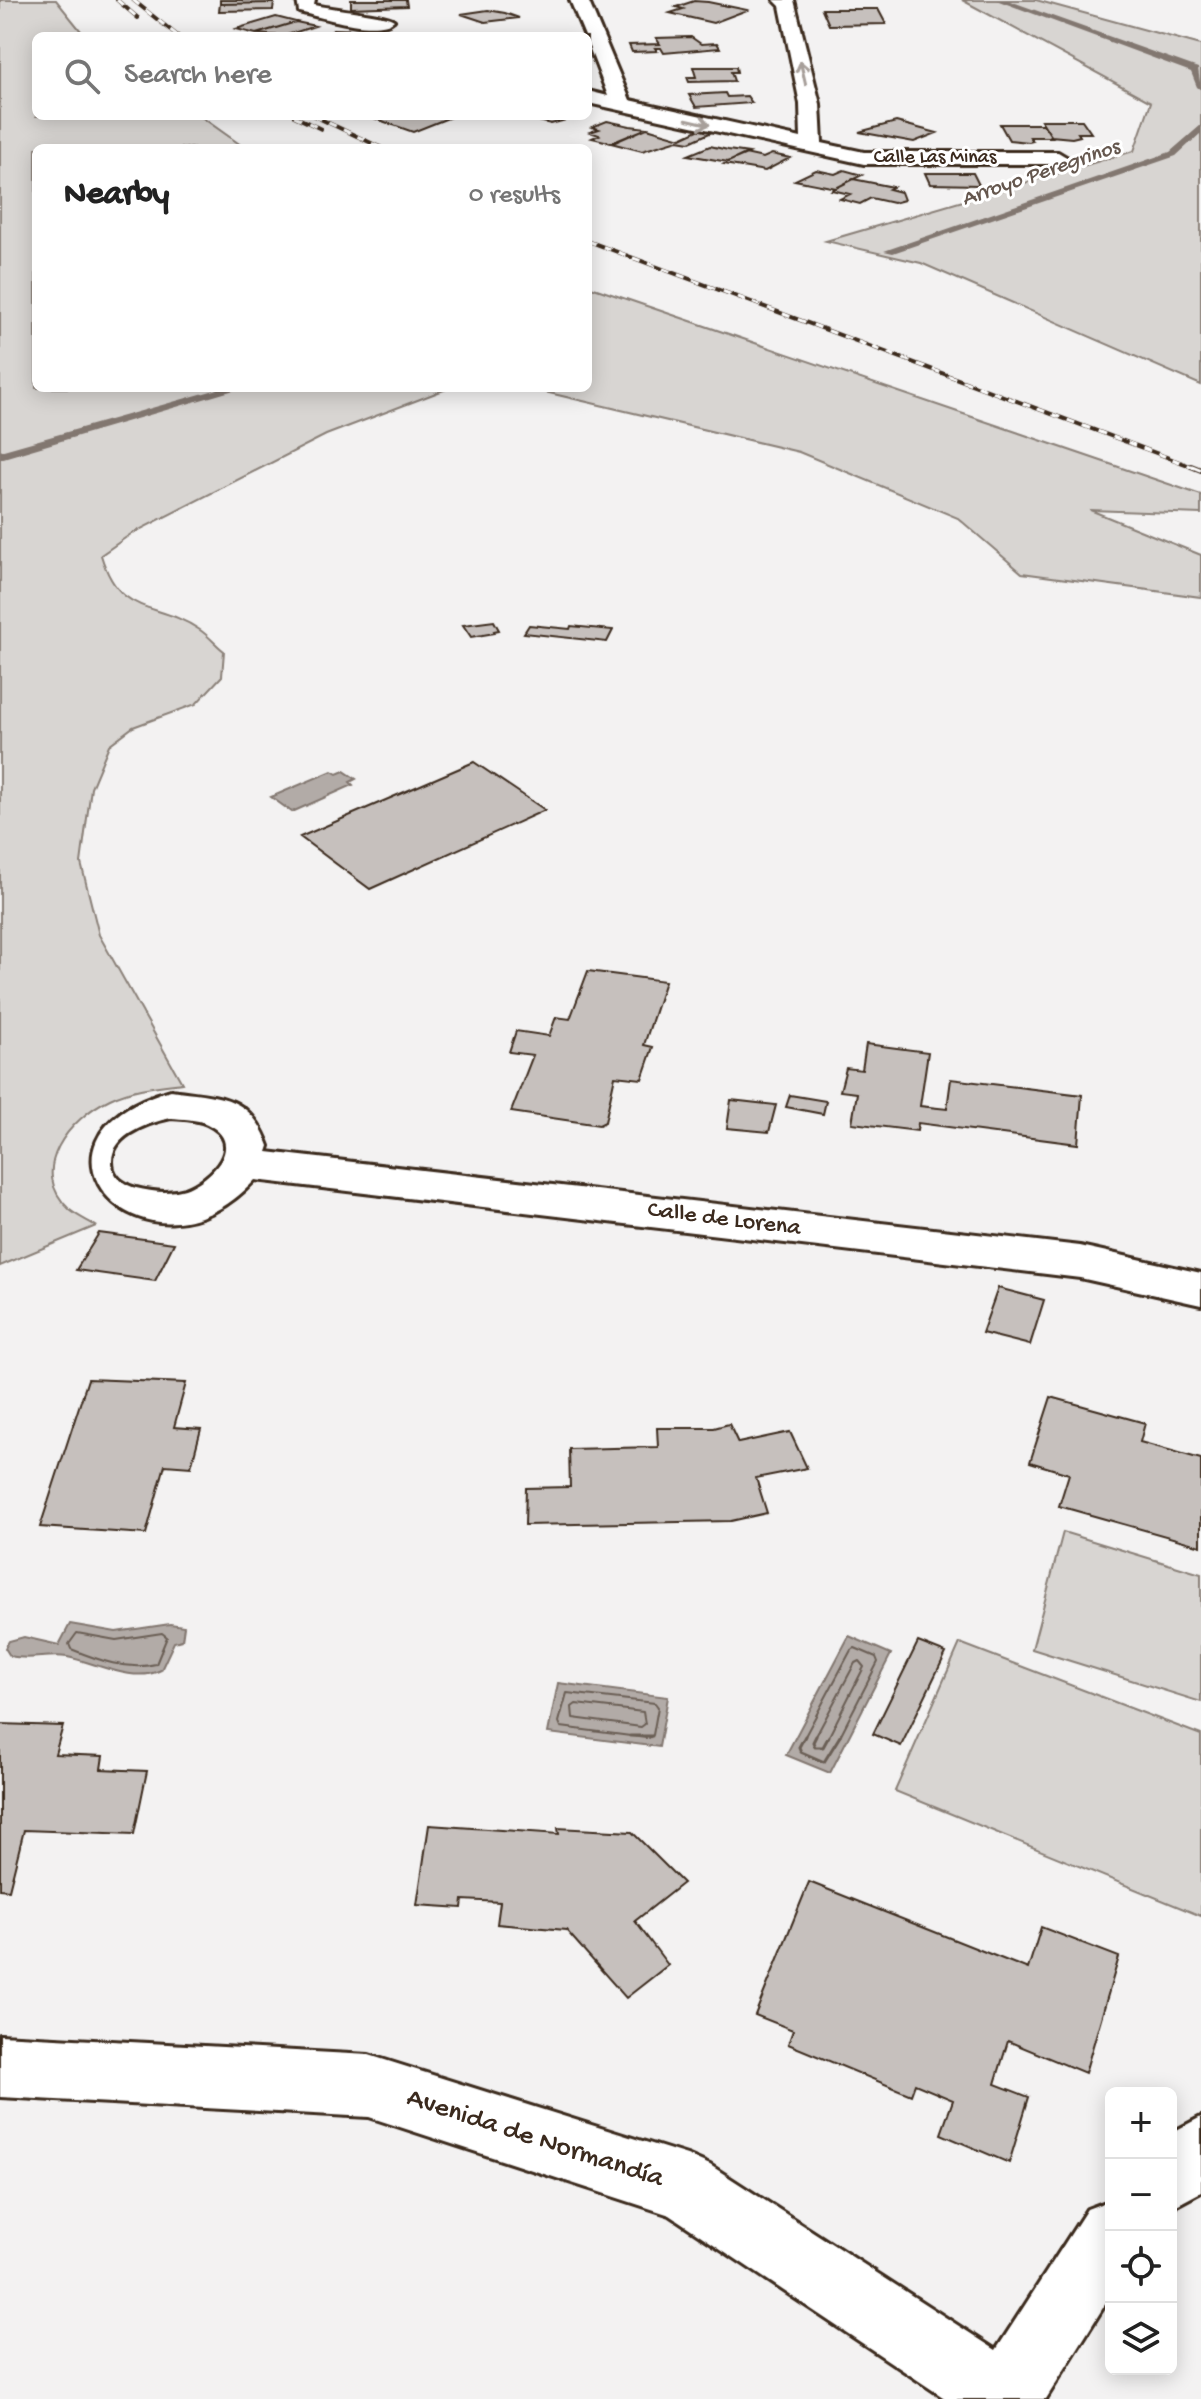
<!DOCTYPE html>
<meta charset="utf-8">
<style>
body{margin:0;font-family:"Gochi Hand",sans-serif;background:#f2f2f2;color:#222}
.controls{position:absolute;right:24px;bottom:24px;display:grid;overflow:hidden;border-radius:12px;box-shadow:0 4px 20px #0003}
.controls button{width:72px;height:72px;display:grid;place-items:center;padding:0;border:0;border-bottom:2px solid #e0e0e0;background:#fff;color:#222;font:40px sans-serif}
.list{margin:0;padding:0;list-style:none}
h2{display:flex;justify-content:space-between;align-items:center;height:104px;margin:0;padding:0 32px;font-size:34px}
h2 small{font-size:26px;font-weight:400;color:#767676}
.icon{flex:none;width:44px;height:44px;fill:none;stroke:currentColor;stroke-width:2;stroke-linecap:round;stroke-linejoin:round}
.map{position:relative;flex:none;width:1201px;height:2399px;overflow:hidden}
.search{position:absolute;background:#fff;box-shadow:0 4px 20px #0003;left:32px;top:32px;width:560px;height:88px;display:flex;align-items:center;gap:20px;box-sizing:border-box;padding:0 28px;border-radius:12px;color:#767676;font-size:30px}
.panel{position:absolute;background:#fff;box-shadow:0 4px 20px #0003;left:32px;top:144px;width:560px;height:248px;border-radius:12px}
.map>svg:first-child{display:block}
</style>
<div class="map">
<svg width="1201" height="2399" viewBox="0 0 1201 2399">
<rect width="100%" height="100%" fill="#f3f2f2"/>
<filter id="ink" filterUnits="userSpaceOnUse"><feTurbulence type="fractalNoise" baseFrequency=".0125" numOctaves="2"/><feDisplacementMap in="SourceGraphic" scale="16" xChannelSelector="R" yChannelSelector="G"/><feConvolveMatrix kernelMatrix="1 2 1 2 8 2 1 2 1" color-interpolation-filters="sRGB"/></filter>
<g filter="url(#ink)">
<path fill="#d8d5d2" stroke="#8a8078" stroke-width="2" d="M 0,0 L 56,0 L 85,36 L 36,36 L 36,116 L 200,116 L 245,148 L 36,148 L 36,388 L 449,388 L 326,435 L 131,534 L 101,555 C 120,619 156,600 200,630 C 209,636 216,645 224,651 L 222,676 L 196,704 L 133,727 L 109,745 L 91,788 L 81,863 L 99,935 L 182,1083 C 158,1086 133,1088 110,1099 C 70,1118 26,1170 70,1210 C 77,1216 88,1221 96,1226 L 0,1266 Z
M 962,0 L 1036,0 L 1201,45 L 1201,385 L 921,263 L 826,241 L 1134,151 L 1151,102 Z
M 588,286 L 1201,495 L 1201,514 L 1090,510 L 1201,555 L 1201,597 L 1022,573 L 958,518 L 799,452 L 528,388 L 588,388 Z
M 1063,1532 L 1201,1574 L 1201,1702 L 1032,1649 Z
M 960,1643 L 1201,1735 L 1201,1916 L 895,1791 Z"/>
<path fill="#b2aba7" stroke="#827770" stroke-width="2" d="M 332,771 L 337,774 L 344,771 L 356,779 L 350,782 L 353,785 L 292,812 L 271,797 Z
M 70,1624 L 116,1632 L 170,1624 L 184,1626 L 182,1640 L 174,1642 L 161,1670 C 133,1684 95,1662 67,1657 C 47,1654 30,1661 10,1656 L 5,1648 L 9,1641 L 24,1637 L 59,1645 Z
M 849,1636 L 891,1654 L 830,1773 L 786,1755 Z
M 558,1683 L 668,1697 L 659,1747 L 548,1733 Z"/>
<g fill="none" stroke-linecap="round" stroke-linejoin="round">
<path stroke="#6b5e55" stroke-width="2" d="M 77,1633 L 116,1640 L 162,1633 L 167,1637 L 156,1664 C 127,1671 98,1660 71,1649 L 69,1644 Z
M 576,1704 L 643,1712 L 645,1724 L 641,1727 L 573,1718 L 572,1707 Z
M 646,1738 L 561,1727 L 559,1722 L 567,1693 L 655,1703 L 658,1707 L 653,1735 L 649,1738
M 804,1738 L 851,1650 L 855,1648 L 876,1657 L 878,1662 L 839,1738
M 815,1738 L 855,1663 L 859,1661 L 864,1667 L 828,1738"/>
<path stroke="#6b5e55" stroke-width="3" d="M 630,1736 L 652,1736
M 805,1736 L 799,1747 L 801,1752 L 824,1762 L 840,1736
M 816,1736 L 813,1742 L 815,1747 L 823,1747 L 829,1736"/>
<path fill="#827770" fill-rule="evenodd" d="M 996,0 L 1007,0 L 1198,68 L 1201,90 L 1197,87 L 1191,72 Z
M 1201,125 L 1201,133 L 1176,156 L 893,253 L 884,251 L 1170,152 Z
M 222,388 L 241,388 L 0,459 L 0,451 Z"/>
</g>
<path fill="#c6c0bd" stroke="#3b2a1e" stroke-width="2" d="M 220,0 L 274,0 L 274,3 L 220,4 Z
M 351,0 L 406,0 L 407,6 L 351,8 Z
M 694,1 L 708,2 L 747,10 L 713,23 L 670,13 L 683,9 L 676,7 Z
M 274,3 L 273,10 L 219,11 L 220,4 Z
M 822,9 L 878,9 L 886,24 L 829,25 Z
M 488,10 L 505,13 L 519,18 L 485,22 L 461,14 Z
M 276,17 L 296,22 L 256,34 L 236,29 Z
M 296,22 L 315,26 L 284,36 L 256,34 Z
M 333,29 L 362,30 L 357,36 L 328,36 Z
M 362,30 L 388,31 L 384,36 L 357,36 Z
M 691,37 L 701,44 L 717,43 L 720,48 L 664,53 L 661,48 L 655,48 L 657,51 L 632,52 L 629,45 L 660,44 L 656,38 Z
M 693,67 L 736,67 L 737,72 L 731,72 L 734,81 L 689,82 L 687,77 L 696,77 Z
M 725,93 L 727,97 L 747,96 L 752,103 L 696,107 L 689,95 Z
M 368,116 L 453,116 L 413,132 Z
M 581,116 L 551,124 L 522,117 L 525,116 Z
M 1041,120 L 1082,120 L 1091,133 L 1078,133 L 1080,136 L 1072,138 L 1051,136 Z
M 607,121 L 630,126 L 647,128 L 613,143 L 592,138 L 599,135 L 590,132 L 599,129 L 592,127 Z
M 896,122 L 937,133 L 914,142 L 859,132 Z
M 1000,124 L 1043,124 L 1052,137 L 1030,137 L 1033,141 L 1029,142 L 1009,140 Z
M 647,128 L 681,138 L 700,129 L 712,132 L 690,142 L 678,140 L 642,151 L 611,143 Z
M 710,146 L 728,150 L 749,153 L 728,162 L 688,155 Z
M 745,154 L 763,158 L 772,154 L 790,158 L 765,171 L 724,164 Z
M 816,170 L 835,174 L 844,170 L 862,175 L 836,188 L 795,180 Z
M 925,173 L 973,173 L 979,185 L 930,184 Z
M 853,179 L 893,187 L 889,189 L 901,192 L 904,200 L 893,203 L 871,198 L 860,204 L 840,199 L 850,194 L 832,190 Z
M 494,621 L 499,630 L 494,631 L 495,633 L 471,637 L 463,625 Z
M 529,625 L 570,629 L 571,626 L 613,630 L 607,642 L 524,633 Z
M 474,762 L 545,810 L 370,889 L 300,837 Z
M 588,971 L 665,981 L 644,1045 L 653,1047 L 642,1079 L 615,1076 L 605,1122 L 599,1125 L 511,1112 L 533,1055 L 509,1052 L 516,1031 L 549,1036 L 556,1017 L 570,1019 Z
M 866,1044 L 928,1052 L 920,1106 L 947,1109 L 951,1079 L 1082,1095 L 1078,1144 L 918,1123 L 917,1131 L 852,1123 L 857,1093 L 840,1091 L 846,1068 L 862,1070 Z
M 790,1095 L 826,1101 L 823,1114 L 786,1107 Z
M 731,1100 L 776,1105 L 769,1132 L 727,1128 Z
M 99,1233 L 174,1243 L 155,1281 L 76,1270 Z
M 998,1288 L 1044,1300 L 1030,1345 L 982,1333 Z
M 88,1379 L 186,1383 L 174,1427 L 201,1429 L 191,1467 L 165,1465 L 146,1534 L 40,1527 Z
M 1051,1397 L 1145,1423 L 1140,1442 L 1201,1459 L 1201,1546 L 1059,1506 L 1069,1474 L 1030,1462 Z
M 729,1424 L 738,1443 L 790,1432 L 807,1468 L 756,1478 L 767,1513 L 731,1521 L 525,1525 L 526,1488 L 570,1487 L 569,1449 L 658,1447 L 657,1428 L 714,1428 Z
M 918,1642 L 946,1653 L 901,1746 L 873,1734 Z
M 0,1724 L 63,1726 L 55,1754 L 103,1756 L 101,1769 L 147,1771 L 134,1834 L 24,1830 L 9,1890 L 0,1889 Z
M 429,1825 L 559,1834 L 558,1828 L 632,1832 L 683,1883 L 635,1921 L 668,1965 L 626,1998 L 566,1930 L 497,1924 L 500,1902 L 463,1900 L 462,1908 L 417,1905 Z
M 809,1882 L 1028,1969 L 1041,1927 L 1119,1957 L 1085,2073 L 1008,2041 L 995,2084 L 1029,2097 L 1009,2163 L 941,2134 L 953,2100 L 915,2084 L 911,2095 L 788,2044 L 793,2030 L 755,2015 Z"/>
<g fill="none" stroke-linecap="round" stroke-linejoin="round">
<defs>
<path id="minor" d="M 297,0 L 315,0 L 314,5 C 330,9 388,14 394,20 C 378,35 320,17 299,12 Z
M 570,0 L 588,0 L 630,100 L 801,138 L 800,104 L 780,6 L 774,0 L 794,0 L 820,104 L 822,143 L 864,152 L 1058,152 L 1068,158 L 1058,164 L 864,164 L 588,103 L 588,91 L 608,96 L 588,44 L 588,36 L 585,36 Z
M 171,1090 C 220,1097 250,1094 269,1146 L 267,1152 L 1080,1246 L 1201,1273 L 1201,1305 L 1080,1278 L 255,1180 C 146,1298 0,1138 171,1090 ZM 171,1118 C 182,1119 197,1119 207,1124 C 247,1143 212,1179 185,1189 C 169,1194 152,1192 136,1188 C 127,1186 116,1179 113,1169 C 105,1137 147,1123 171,1118 Z
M 0,2035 L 369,2055 L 687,2155 L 710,2165 L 996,2350 L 1087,2209 L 1111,2200 L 1111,2295 L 1046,2399 L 946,2399 L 670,2215 L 369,2117 L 0,2097 Z
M 1201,2117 L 1201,2192 L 1171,2208 L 1171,2133 Z"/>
</defs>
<use href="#minor" stroke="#3b2a1e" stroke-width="6"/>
<use href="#minor" fill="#fff" fill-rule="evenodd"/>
<defs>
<path id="rail-far1" d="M 117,0 L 138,18
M 133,0 L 178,36
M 294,116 L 321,129
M 314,116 L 382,148
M 588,241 L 1196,468"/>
<path id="rail" d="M 1191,466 L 1201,470"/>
</defs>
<use href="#rail-far1" stroke="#3b2a1e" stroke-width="4"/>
<use href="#rail" stroke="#3b2a1e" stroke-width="6"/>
<use href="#rail-far1" stroke="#fff" stroke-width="3" stroke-dasharray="8" stroke-linecap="butt"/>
<use href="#rail" stroke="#fff" stroke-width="4" stroke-dasharray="13" stroke-linecap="butt"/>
</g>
<defs><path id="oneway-shaft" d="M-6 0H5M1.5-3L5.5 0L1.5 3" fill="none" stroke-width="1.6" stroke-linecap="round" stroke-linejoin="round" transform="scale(2)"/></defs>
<g stroke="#a79f9a">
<use href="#oneway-shaft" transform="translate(803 73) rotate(-103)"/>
<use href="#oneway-shaft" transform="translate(698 122) rotate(13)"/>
</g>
</g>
<g text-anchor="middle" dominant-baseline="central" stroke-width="6" stroke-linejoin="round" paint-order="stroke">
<g font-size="20" fill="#3b2a1e" stroke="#fff">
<text x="935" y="158">Calle Las Minas</text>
</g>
<g font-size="22" font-style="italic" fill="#65574e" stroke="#fff">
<text transform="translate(1041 174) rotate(-19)">Arroyo Peregrinos</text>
</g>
<g font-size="24" fill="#3b2a1e" stroke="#fff">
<text transform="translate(724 1220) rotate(7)">Calle de Lorena</text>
</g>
<g font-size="28" fill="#3b2a1e" stroke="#fff">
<text transform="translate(535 2139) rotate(18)">Avenida de Normandía</text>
</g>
</g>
</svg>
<div class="controls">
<button>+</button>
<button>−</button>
<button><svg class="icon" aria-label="locate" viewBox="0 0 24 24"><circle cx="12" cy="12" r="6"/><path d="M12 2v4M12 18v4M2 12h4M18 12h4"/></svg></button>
<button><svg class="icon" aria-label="layers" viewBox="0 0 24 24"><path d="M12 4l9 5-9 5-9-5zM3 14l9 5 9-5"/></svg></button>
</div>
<div class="search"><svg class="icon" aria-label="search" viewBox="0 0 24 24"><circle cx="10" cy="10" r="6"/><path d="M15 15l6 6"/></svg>Search here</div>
<section class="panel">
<h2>Nearby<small>0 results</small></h2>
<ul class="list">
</ul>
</section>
</div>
